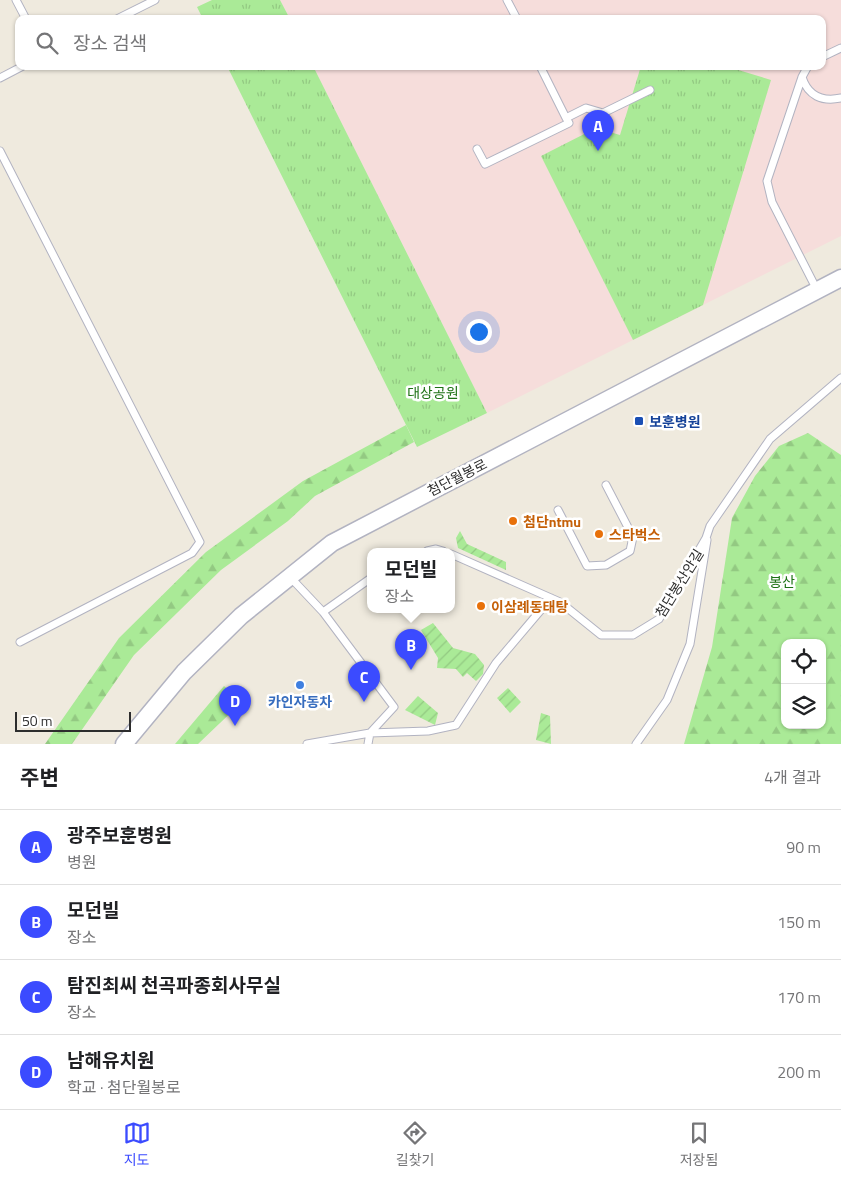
<!DOCTYPE html>
<html lang="ko">
<meta charset="utf-8">
<style>
body{margin:0;font-family:"Titillium Web","Noto Sans KR",sans-serif;background:#f2f2f2;color:#202124}
.controls{position:absolute;right:15px;bottom:15px;display:grid;overflow:hidden;border-radius:10px;box-shadow:0 1px 4px #0004}
.controls button{width:45px;height:45px;display:grid;place-items:center;padding:0;border:0;border-bottom:1px solid #e0e0e0;background:#fff;color:#202124;font:25px sans-serif}
.scale{position:absolute;left:15px;bottom:12px;width:116px;box-sizing:border-box;padding-left:5px;border:2px solid #2d2d2d;border-top:0;font-size:14px;line-height:18px;white-space:nowrap;color:#2d2d2d;-webkit-text-stroke:4px #fff;paint-order:stroke}
.you{position:absolute;left:478px;top:331px;width:18px;height:18px;margin:-12px;border:4px solid #fff;border-radius:50%;background:#1a73e8;box-shadow:0 0 0 8px #1a73e833}
.badge{display:grid;place-items:center;width:32px;height:32px;border-radius:50%;background:#3b4bff;color:#fff;font-size:16px;font-weight:700}
.pin{position:absolute;translate:-50% -41px;filter:drop-shadow(0 1px 2px #0008)}
.pin::after{content:'';position:absolute;top:26px;width:18px;height:15px;background:inherit;clip-path:polygon(0 0,100% 0,50% 100%)}
.popup{position:absolute;left:367px;top:548px;width:88px;height:65px;box-sizing:border-box;display:grid;place-content:center;border-radius:10px;background:#fff;filter:drop-shadow(0 1px 4px #0005);font-size:16px;white-space:nowrap;color:#757577}
.popup b{font-size:19px;color:#202124}
.popup::after{content:'';position:absolute;left:50%;top:100%;margin-left:-10px;border:10px solid transparent;border-top-color:#fff}
.list{margin:0;padding:0;list-style:none}
h2{display:flex;justify-content:space-between;align-items:center;height:65px;margin:0;padding:0 20px;font-size:21px}
h2 small{font-size:16px;font-weight:400;color:#757577}
.list li{display:grid;grid-template-columns:32px 1fr auto;gap:15px;align-items:center;box-sizing:border-box;height:75px;padding:0 20px;border-top:1px solid #e0e0e0}
.list b{display:block;font-size:19px;white-space:nowrap}
.list p{margin:0;font-size:16px;white-space:nowrap;color:#757577}
.list em{font-size:16px;font-style:normal;color:#757577}
.icon{flex:none;width:28px;height:28px;fill:none;stroke:currentColor;stroke-width:2;stroke-linecap:round;stroke-linejoin:round}
.map{position:relative;flex:none;width:841px;height:744px;overflow:hidden}
.search{position:absolute;background:#fff;box-shadow:0 1px 4px #0004;left:15px;right:15px;top:15px;height:55px;display:flex;align-items:center;gap:12px;box-sizing:border-box;padding:0 18px;border-radius:10px;color:#757577;font-size:19px}
.sheet{height:365px;background:#fff}
nav{display:flex;justify-content:space-around;align-items:center;box-sizing:border-box;height:70px;border-top:1px solid #e0e0e0;background:#fff;font-size:14px;color:#757577}
nav a{display:grid;justify-items:center;gap:2px}
nav .on{color:#3b4bff}
.map>svg:first-child{display:block}
</style>
<div class="map">
<svg width="841" height="744" viewBox="0 0 841 744">
<defs>
<pattern id="forest-firs" width="22" height="20" patternUnits="userSpaceOnUse" patternTransform="scale(1.25)"><rect width="22" height="20" fill="#aaea97"/><path d="M5 1l3.5 6h-7zM16 11l3.5 6h-7z" fill="#93c982"/></pattern>
<pattern id="park-tufts" width="24" height="20" patternUnits="userSpaceOnUse" patternTransform="scale(1.25)"><rect width="24" height="20" fill="#aaea97"/><path d="M3 7l-1-3M5 7V3M7 7l1-3M15 17l-1-3M17 17v-4M19 17l1-3" fill="none" stroke="#93c982"/></pattern>
<pattern id="garden-furrows" width="10" height="10" patternUnits="userSpaceOnUse" patternTransform="scale(1.25)"><rect width="10" height="10" fill="#aaea97"/><path d="M-1 1l2-2M0 10L10 0M9 11l2-2" fill="none" stroke="#93c982"/></pattern>
</defs>
<rect width="100%" height="100%" fill="#efeade"/>
<path fill="#f6dddb" d="M 280,0 L 841,0 L 841,236 L 487,413 L 313,66 L 822,66 L 822,19 L 290,19 Z"/>
<path fill="url(#forest-firs)" fill-rule="evenodd" d="M 406,425 L 414,442 L 315,496 L 288,521 L 221,570 L 134,655 L 72,744 L 45,744 L 119,638 L 206,552 L 303,481 Z
M 808,433 L 841,455 L 841,744 L 684,744 L 712,647 L 732,518 L 755,476 L 779,446 ZM 785,643 L 822,643 L 822,725 L 785,725 Z
M 224,686 L 242,702 L 198,744 L 175,744 Z"/>
<path fill="url(#park-tufts)" d="M 212,0 L 280,0 L 290,19 L 203,19 L 197,7 Z
M 227,66 L 313,66 L 487,413 L 417,447 Z
M 641,66 L 725,66 L 771,80 L 703,305 L 633,340 L 541,156 L 596,128 L 620,135 Z"/>
<path fill="url(#garden-furrows)" d="M 460,531 L 467,544 L 506,562 L 506,570 L 458,548 L 456,538 Z
M 433,623 L 453,648 L 475,654 L 484,665 L 483,674 L 476,681 L 467,673 L 463,677 L 456,669 L 437,668 L 438,658 L 421,630 Z
M 508,688 L 521,702 L 510,713 L 497,698 Z
M 418,696 L 438,713 L 435,725 L 405,710 Z
M 541,713 L 550,716 L 551,744 L 536,740 Z"/>
<g fill="none" stroke-linecap="round" stroke-linejoin="round">
<defs>
<path id="service" d="M 16,0 L 26,19
M 507,0 L 517,19
M 117,19 L 155,0
M 822,57 L 841,48
M 540,66 L 566,118 L 586,108 L 603,113 L 650,90
M 808,66 L 802,77 L 767,181 L 772,202 L 817,290
M 802,77 C 808,96 822,102 841,98
M 0,78 L 23,66
M 477,149 L 485,164 L 569,123 L 566,118
M 0,151 L 200,542 L 192,553 L 20,642
M 558,510 L 587,566 L 606,565 L 630,551 L 633,537 L 606,485
M 427,551 L 436,549 L 443,551
M 451,554 L 560,602 L 601,635 L 633,635 L 659,619 L 706,538 L 710,526 L 770,439 L 841,378
M 290,577 L 323,612 L 394,707 L 370,733 L 368,744
M 323,612 L 371,578
M 307,744 L 370,733 L 428,731 L 456,725 L 496,663 L 551,598
M 636,744 L 667,700 L 690,644 L 707,540"/>
<path id="tertiary" d="M 124,744 L 184,672 L 241,616 L 332,543 L 841,278"/>
</defs>
<use href="#service" stroke="#b2b3c1" stroke-width="9"/>
<use href="#tertiary" stroke="#b2b3c1" stroke-width="19"/>
<use href="#service" stroke="#fff" stroke-width="7"/>
<use href="#tertiary" stroke="#fff" stroke-width="16"/>
</g>
<rect fill="#1a4fb4" stroke="#fff" stroke-width="2" x="634" y="416" width="10" height="10" rx="2.5"/>
<g fill="#e8710a" stroke="#fff" stroke-width="2">
<circle cx="513" cy="521" r="5"/>
<circle cx="599" cy="534" r="5"/>
<circle cx="481" cy="606" r="5"/>
</g>
<circle fill="#3f7fe0" stroke="#fff" stroke-width="2" cx="300" cy="685" r="5"/>
<g text-anchor="middle" dominant-baseline="central" stroke-width="5" stroke-linejoin="round" paint-order="stroke">
<g font-size="14" fill="#1e7215" stroke="#fff">
<text x="433" y="392">대상공원</text>
<text x="782" y="581">봉산</text>
</g>
<g font-size="14" font-weight="bold" fill="#164399" stroke="#fff" text-anchor="start">
<text x="649" y="421">보훈병원</text>
</g>
<g font-size="14" fill="#2d2d2d" stroke="#fff">
<text transform="translate(457 477) rotate(-27)">첨단월봉로</text>
<text transform="translate(679 583) rotate(-58)">첨단봉산안길</text>
</g>
<g font-size="14" font-weight="bold" fill="#c56008" stroke="#fff" text-anchor="start">
<text x="523" y="521">첨단ntmu</text>
<text x="609" y="534">스타벅스</text>
<text x="491" y="606">이삼례동태탕</text>
</g>
<g font-size="14" font-weight="bold" fill="#366cbe" stroke="#fff">
<text x="300" y="701">카인자동차</text>
</g>
</g>
</svg>
<div class="controls">
<button><svg class="icon" aria-label="locate" viewBox="0 0 24 24"><circle cx="12" cy="12" r="6"/><path d="M12 2v4M12 18v4M2 12h4M18 12h4"/></svg></button>
<button><svg class="icon" aria-label="layers" viewBox="0 0 24 24"><path d="M12 4l9 5-9 5-9-5zM3 14l9 5 9-5"/></svg></button>
</div>
<div class="scale">50 m</div>
<div class="you"></div>
<div class="pin badge" style="left:598px;top:151px">A</div>
<div class="pin badge" style="left:411px;top:670px">B</div>
<div class="popup"><b>모던빌</b>장소</div>
<div class="pin badge" style="left:364px;top:702px">C</div>
<div class="pin badge" style="left:235px;top:726px">D</div>
<div class="search"><svg class="icon" aria-label="search" viewBox="0 0 24 24"><circle cx="10" cy="10" r="6"/><path d="M15 15l6 6"/></svg>장소 검색</div>
</div>
<section class="sheet">
<h2>주변<small>4개 결과</small></h2>
<ul class="list">
<li><span class="badge">A</span><div><b>광주보훈병원</b><p>병원</p></div><em>90 m</em></li>
<li><span class="badge">B</span><div><b>모던빌</b><p>장소</p></div><em>150 m</em></li>
<li><span class="badge">C</span><div><b>탐진최씨 천곡파종회사무실</b><p>장소</p></div><em>170 m</em></li>
<li><span class="badge">D</span><div><b>남해유치원</b><p>학교 · 첨단월봉로</p></div><em>200 m</em></li>
</ul>
</section>
<nav>
<a class="on"><svg class="icon" aria-label="map" viewBox="0 0 24 24"><path d="M3 6l6-2 6 2 6-2v14l-6 2-6-2-6 2zM9 4v14M15 6v14"/></svg>지도</a>
<a><svg class="icon" aria-label="directions" viewBox="0 0 24 24"><path d="M12 3l9 9-9 9-9-9zM9 14v-3h6M13 9l2 2-2 2"/></svg>길찾기</a>
<a><svg class="icon" aria-label="saved" viewBox="0 0 24 24"><path d="M7 4h10v16l-5-4-5 4z"/></svg>저장됨</a>
</nav>
